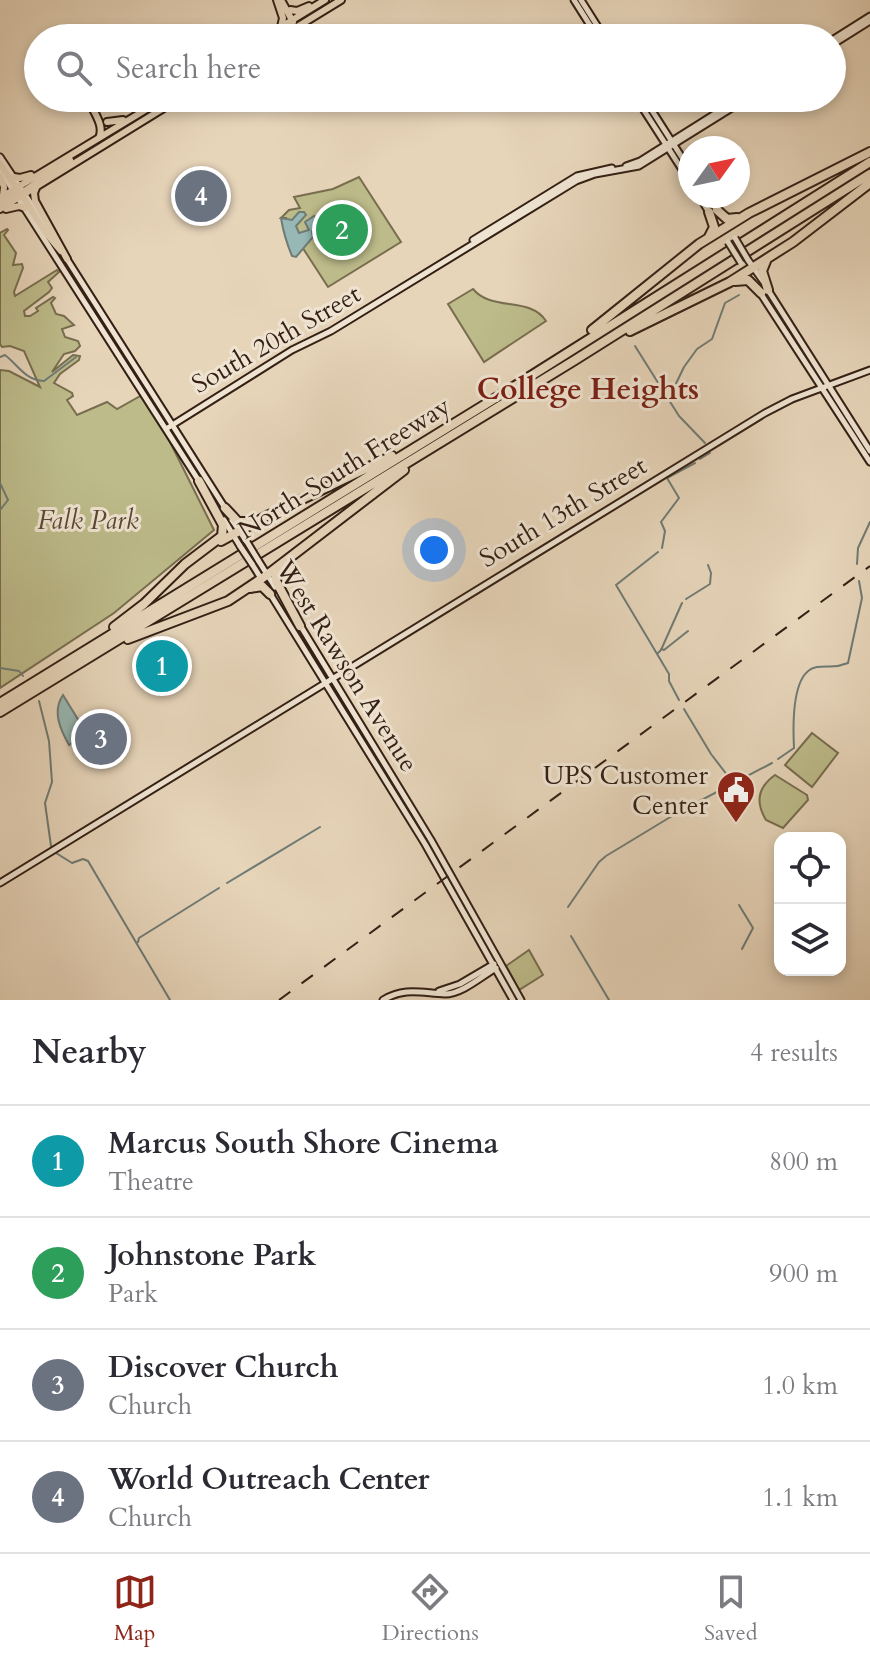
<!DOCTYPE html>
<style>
body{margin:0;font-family:Cardo,serif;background:#f7f7f7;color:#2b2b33}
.controls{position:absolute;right:24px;bottom:24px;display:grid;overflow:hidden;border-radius:16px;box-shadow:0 4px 12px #0003}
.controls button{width:72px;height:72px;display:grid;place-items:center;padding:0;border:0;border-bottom:2px solid #e1e1e2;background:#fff;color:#2b2b33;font:40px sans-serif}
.compass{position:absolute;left:678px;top:136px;width:72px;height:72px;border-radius:50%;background:#fff;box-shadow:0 4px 12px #0003;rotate:57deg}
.you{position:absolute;left:434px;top:550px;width:28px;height:28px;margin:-20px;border:6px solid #fff;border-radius:50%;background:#1a73e8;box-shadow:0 0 0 12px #1a73e833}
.badge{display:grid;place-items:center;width:52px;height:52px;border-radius:50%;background:#8f2418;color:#fff;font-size:26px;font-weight:700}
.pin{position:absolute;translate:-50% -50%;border:4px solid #fff;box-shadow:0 2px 8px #0006}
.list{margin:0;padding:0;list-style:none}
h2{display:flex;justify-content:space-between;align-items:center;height:104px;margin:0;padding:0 32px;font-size:34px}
h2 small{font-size:26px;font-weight:400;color:#7c7c81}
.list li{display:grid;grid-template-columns:52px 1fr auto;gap:24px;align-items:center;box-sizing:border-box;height:112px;padding:0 32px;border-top:2px solid #e1e1e2}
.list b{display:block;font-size:30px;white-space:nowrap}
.list p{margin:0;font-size:26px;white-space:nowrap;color:#7c7c81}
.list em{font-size:26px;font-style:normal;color:#7c7c81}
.icon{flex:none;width:44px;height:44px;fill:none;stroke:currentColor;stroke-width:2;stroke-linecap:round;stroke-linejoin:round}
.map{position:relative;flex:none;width:870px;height:1000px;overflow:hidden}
.search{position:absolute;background:#fff;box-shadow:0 4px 12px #0003;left:24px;right:24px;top:24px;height:88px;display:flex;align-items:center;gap:20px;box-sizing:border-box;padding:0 28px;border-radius:44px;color:#7c7c81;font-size:30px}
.sheet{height:552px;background:#fff}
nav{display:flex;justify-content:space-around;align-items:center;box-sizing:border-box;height:112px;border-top:2px solid #e1e1e2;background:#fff;font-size:22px;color:#7c7c81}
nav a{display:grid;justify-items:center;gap:4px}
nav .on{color:#8f2418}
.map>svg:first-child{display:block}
</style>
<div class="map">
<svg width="870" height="1000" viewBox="0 0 870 1000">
<rect width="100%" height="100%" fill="#e7d5ba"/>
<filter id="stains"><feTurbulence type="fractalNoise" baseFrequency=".0025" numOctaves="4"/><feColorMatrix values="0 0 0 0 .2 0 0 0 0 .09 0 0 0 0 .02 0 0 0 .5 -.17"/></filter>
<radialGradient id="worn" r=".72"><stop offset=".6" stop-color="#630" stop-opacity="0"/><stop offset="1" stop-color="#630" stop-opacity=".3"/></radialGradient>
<path fill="#bdbb8a" stroke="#786d4f" stroke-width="2" d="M 359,177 L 401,242 L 328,287 L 286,222 L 286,218 L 281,218 L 289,210 L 300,208 L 294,197 L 333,189 Z
M 7,229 L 8,230 L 4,235 L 16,253 L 13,265 L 22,264 L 23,268 L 14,292 L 15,296 L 57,270 L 59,272 L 48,282 L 52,288 L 49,292 L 24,311 L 25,316 L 30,316 L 38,311 L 36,308 L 53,297 L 55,298 L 51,303 L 56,314 L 64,316 L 74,325 L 62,329 L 65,337 L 78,341 L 80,346 L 75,351 L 64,354 L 52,372 L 73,355 L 80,356 L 79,360 L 60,374 L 54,383 L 72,393 L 73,396 L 67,400 L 77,415 L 107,402 L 117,409 L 142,395 L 166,434 L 214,530 L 114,613 L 0,688 L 0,370 L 9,371 L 40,387 L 24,351 L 10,346 L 2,347 L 0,344 L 0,233 Z
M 473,289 C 492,312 530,296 546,321 L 484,362 L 448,304 Z
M 812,733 L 838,753 L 812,787 L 785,765 Z
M 775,775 L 807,795 L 808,800 L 783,828 L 766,820 C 755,802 758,787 775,775 Z
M 529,950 L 543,975 L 519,990 L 506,966 Z"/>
<path fill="#97b8b5" stroke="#6f7b75" stroke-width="2" d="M 299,212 L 304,212 L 306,215 L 296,226 L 299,233 L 309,230 L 305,222 L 314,216 L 317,218 L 312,232 L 313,237 L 296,257 L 292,256 C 287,244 283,231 281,218 L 292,220 Z
M 63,695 L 87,734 L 69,745 C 60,729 52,711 63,695 Z"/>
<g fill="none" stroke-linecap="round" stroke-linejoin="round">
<path stroke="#6f7b75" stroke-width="2" d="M 635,346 L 679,416 L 705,443
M 0,357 L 5,355 C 19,366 25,380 44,381 L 76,357
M 669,398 L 684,367 L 697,349 L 712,339 L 725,303 L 739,295
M 700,459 L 710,453
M 0,483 L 8,500 L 0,510
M 662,548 L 665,531 L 661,522 L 679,498 L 667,478 L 695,463
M 658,552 L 616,585 L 669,674 L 669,681 L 679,700
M 857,564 L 858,548 L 870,522
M 686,599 L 710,584 L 711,573 L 708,565
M 661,649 L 664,650 L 688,631
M 657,654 L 661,650 L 682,603
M 0,668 L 19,671 L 23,676
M 39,701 L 49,741 L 52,782 L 45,803 L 51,846
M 684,709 L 711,754 L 734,784
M 778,759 L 794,748 C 793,728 791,671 817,667 C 831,665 833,669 848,663 L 862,598 L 859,581
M 56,853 L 72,863 L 83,859 L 88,861 L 170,1000
M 227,883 L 320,827
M 739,905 L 753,928 L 742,949
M 568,907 L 599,862 L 606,856 L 677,813 L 772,763
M 571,936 L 609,1000
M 138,942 L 139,938 L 219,888"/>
<defs>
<path id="secondary" d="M 574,0 L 598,38
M 581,0 L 605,38
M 832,40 L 870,16
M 832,45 L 870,21
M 636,98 L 690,182
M 644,98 L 690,170
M 0,157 L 47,228
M 626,166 L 640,161 L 740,98
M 0,170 L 199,481
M 699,196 L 710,214
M 707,196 L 717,210
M 473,240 L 577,176 L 612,168
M 65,256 L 225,508
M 748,260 L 763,281
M 768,290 L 870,451
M 759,291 L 870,462
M 166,429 L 292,350 L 331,331 L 576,181 L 595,174 L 639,166 L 748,98
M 224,520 L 240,546
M 232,520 L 247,542
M 258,560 L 275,587
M 252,564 L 262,580
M 269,592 L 425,844 L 513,1000
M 300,625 L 431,840 L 521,1000
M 0,883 L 765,413 L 792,399 L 870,370
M 439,991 L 460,984 L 494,964
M 383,1000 C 405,987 421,993 445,994 C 462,994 482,976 496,968"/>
<path id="primary" d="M 277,0 L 283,18 L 281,27
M 281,0 L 293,22
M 290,10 L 297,11 L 309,6
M 263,38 L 325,0
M 279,38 L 341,0
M 89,101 C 94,113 105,126 99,138
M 107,122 L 123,120
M 0,164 L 18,190
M 0,176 L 4,187 L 3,195
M 14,177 L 20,178 L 31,175
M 36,188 L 34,193 L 35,201 L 67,259
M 20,194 L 70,160
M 22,195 L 46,233 L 61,251
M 0,198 L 165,98
M 0,203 L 17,193
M 0,209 L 180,98
M 6,209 L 19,206 L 25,208"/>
<path id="highway" d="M 717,210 L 727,219 L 737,218
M 709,212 L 714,227 L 709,237
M 766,261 L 762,271 L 768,290
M 735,281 L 748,280 L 761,293
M 592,330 L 699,244 L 749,213 L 870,152
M 630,331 L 730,282 L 793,242 L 870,183
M 225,508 L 238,522 L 249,522
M 221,541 L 265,517 L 392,456
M 282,567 L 276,574 L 276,581 L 300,626
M 250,588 L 262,586 L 270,594
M 114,627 L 144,604 L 185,564 L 222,536 L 223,525 L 199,481
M 128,639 L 228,601 L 267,575 L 404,470
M 0,703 L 507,391 L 870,162
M 0,712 L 575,360 L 870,174"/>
</defs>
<use href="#secondary" stroke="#331f14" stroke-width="9"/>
<use href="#primary" stroke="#331f14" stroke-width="10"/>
<use href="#highway" stroke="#331f14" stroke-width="12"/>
<use href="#secondary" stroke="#efe4d2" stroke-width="5"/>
<use href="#primary" stroke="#e7d5ba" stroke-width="6"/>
<use href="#highway" stroke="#e7d5ba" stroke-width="8"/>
<path stroke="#331f14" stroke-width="2" stroke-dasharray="14 14" stroke-linecap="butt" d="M 279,1000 L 870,566"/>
<defs>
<path id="secondary-bridge" d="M 735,238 L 748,260
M 728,242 L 741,263
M 247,542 L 258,560
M 240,546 L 252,564"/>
</defs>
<use href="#secondary-bridge" stroke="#331f14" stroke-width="9" stroke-linecap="butt"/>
<use href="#secondary-bridge" stroke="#efe4d2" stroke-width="5"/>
</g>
<defs>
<symbol id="civic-pin" viewBox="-11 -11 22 30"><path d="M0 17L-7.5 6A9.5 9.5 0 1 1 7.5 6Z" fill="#8f2418" stroke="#efe4d2"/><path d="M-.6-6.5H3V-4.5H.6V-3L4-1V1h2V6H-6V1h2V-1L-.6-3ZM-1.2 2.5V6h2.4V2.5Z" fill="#fff"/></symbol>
</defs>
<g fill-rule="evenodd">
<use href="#civic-pin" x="714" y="768" width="44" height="60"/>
</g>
<g text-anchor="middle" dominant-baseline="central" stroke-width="6" stroke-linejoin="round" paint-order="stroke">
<g font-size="26" fill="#331f14" stroke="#efe4d2">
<text transform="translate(276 339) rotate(-30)">South 20th Street</text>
<text transform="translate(344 468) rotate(-32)">North-South Freeway</text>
<text transform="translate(563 512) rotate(-31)">South 13th Street</text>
<text transform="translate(347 666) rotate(58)">West Rawson Avenue</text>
</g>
<g font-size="26" font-style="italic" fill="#564632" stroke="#efe4d2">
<text x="88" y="520">Falk Park</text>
</g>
<g font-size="26" fill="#331f14" stroke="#efe4d2" text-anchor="end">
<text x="708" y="775">UPS Customer<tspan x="708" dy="30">Center</tspan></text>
</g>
<g font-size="30" font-weight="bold" fill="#7a1f14" stroke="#efe4d2">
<text x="588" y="389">College Heights</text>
</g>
</g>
<rect width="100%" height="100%" filter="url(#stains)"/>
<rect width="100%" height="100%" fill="url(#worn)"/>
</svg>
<div class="controls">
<button><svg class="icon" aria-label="locate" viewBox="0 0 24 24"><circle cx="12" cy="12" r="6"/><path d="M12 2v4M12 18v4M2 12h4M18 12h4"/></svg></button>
<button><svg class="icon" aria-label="layers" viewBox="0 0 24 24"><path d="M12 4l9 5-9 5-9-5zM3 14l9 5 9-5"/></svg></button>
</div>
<svg class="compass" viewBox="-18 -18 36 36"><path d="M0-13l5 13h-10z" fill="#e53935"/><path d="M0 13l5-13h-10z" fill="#7c7c81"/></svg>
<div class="you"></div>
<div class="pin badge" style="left:162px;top:666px;background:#0f9aa8">1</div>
<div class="pin badge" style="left:342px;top:230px;background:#2e9e5b">2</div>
<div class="pin badge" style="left:101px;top:739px;background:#6b7280">3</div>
<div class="pin badge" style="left:201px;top:196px;background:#6b7280">4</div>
<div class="search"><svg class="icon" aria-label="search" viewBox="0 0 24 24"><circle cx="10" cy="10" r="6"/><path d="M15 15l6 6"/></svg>Search here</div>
</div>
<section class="sheet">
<h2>Nearby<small>4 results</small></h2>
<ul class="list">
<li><span class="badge" style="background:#0f9aa8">1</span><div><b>Marcus South Shore Cinema</b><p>Theatre</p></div><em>800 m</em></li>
<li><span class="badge" style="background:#2e9e5b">2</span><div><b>Johnstone Park</b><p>Park</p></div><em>900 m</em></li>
<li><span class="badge" style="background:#6b7280">3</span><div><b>Discover Church</b><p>Church</p></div><em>1.0 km</em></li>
<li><span class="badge" style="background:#6b7280">4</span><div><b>World Outreach Center</b><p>Church</p></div><em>1.1 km</em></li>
</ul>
</section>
<nav>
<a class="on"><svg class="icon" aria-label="map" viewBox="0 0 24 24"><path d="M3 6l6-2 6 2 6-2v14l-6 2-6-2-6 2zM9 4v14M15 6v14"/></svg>Map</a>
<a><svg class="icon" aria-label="directions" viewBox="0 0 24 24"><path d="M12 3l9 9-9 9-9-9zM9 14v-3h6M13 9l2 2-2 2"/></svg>Directions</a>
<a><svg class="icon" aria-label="saved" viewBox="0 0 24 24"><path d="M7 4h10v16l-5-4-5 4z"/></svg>Saved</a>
</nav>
